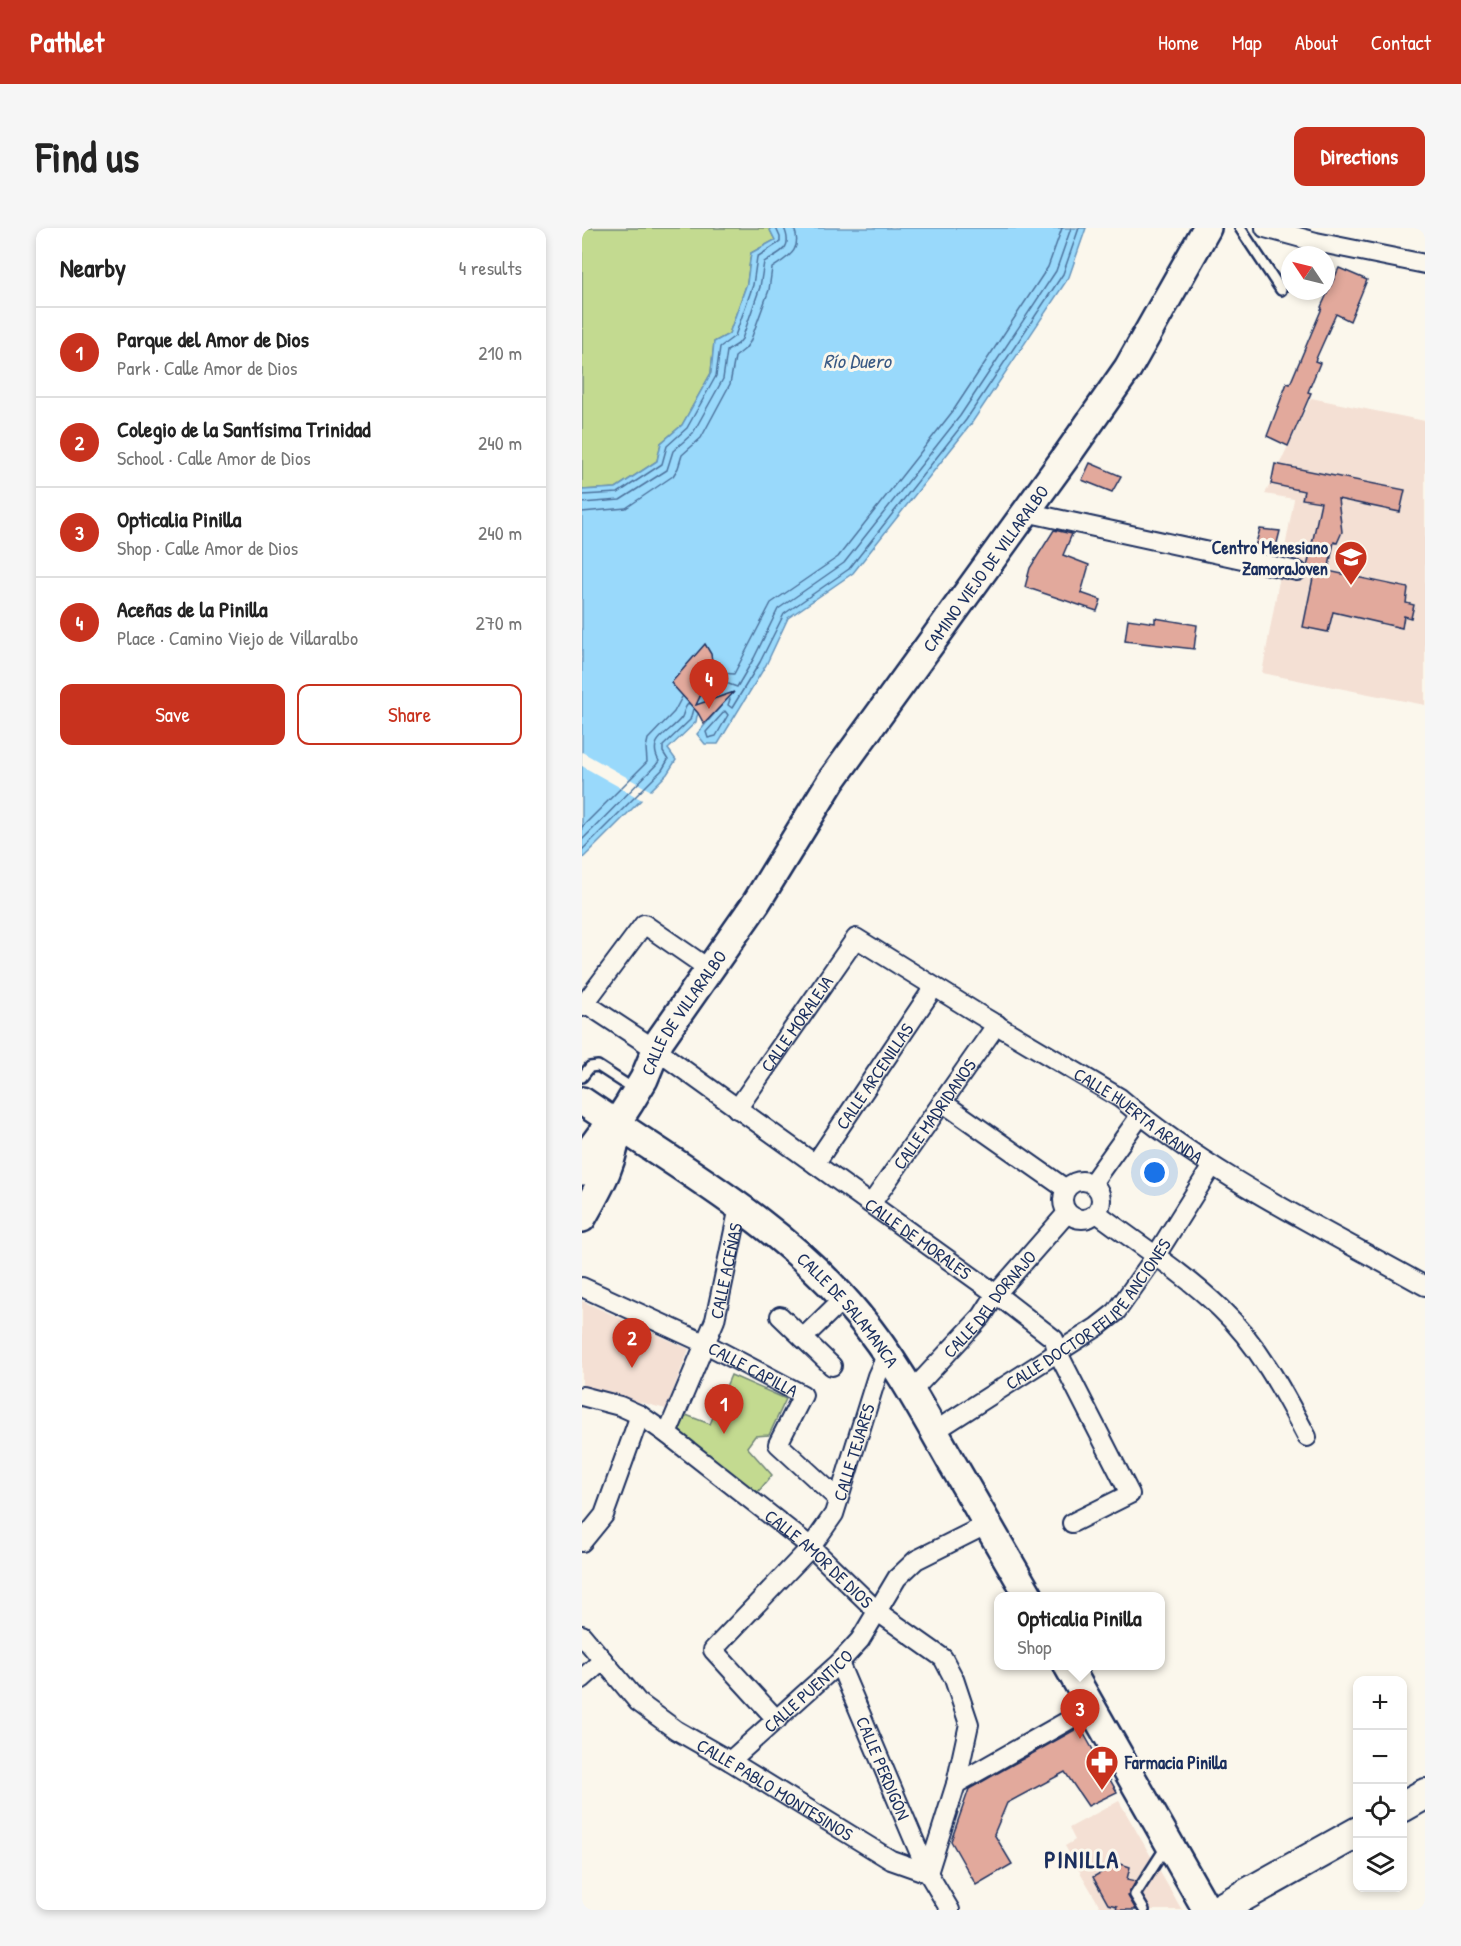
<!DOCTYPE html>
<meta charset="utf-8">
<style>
body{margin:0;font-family:"Patrick Hand",sans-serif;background:#f6f6f6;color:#222}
.controls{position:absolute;right:18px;bottom:18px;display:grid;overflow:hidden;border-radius:12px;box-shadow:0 3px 9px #0003}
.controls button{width:54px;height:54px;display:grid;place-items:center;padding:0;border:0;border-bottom:2px solid #e0e0e0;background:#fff;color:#222;font:30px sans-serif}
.compass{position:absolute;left:699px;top:18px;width:54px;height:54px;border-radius:50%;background:#fff;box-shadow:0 3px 9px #0003;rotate:305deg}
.you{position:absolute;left:573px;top:945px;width:21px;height:21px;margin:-15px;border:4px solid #fff;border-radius:50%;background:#1a73e8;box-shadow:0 0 0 9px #1a73e833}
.badge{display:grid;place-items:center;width:39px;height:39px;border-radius:50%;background:#c8321e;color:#fff;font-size:20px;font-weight:700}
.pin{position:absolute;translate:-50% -50px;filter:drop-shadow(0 2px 3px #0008)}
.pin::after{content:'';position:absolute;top:32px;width:21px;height:18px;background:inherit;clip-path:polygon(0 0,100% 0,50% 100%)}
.popup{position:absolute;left:412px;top:1364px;width:171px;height:78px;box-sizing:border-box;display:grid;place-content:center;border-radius:12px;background:#fff;filter:drop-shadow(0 2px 4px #0005);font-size:20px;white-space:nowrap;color:#767676}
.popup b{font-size:22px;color:#222}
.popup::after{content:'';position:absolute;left:50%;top:100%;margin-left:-12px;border:12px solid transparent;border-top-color:#fff}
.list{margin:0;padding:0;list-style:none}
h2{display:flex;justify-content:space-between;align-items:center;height:78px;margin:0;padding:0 24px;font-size:26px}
h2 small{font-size:20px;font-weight:400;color:#767676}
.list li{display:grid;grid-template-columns:39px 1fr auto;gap:18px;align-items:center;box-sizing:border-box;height:90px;padding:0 24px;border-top:2px solid #e0e0e0}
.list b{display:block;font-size:22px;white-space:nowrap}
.list p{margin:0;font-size:20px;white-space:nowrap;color:#767676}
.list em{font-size:20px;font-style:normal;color:#767676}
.actions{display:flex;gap:12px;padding:18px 24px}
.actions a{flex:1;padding:14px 0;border:2px solid #c8321e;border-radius:12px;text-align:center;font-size:21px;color:#c8321e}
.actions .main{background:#c8321e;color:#fff}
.icon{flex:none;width:33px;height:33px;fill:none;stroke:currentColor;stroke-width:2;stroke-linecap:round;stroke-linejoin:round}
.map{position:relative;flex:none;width:843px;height:1682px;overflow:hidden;border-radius:12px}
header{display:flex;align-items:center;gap:36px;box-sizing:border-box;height:84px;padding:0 30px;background:#c8321e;color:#fff}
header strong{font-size:28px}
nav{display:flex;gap:33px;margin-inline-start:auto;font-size:21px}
.intro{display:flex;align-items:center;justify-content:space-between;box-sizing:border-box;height:144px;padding:0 36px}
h1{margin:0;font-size:42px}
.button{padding:15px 27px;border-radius:12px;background:#c8321e;color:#fff;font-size:21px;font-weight:700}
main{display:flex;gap:36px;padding:0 36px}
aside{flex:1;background:#fff;border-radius:12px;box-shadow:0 3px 9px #0003}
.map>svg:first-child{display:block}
</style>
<header>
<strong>Pathlet</strong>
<nav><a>Home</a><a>Map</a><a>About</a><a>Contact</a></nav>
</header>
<div class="intro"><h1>Find us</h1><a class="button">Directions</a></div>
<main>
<aside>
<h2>Nearby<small>4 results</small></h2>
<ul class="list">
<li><span class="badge">1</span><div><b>Parque del Amor de Dios</b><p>Park · Calle Amor de Dios</p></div><em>210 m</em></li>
<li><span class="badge">2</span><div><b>Colegio de la Santísima Trinidad</b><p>School · Calle Amor de Dios</p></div><em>240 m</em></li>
<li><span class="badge">3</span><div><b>Opticalia Pinilla</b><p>Shop · Calle Amor de Dios</p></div><em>240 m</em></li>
<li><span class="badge">4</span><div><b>Aceñas de la Pinilla</b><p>Place · Camino Viejo de Villaralbo</p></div><em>270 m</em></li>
</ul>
<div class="actions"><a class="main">Save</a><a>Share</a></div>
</aside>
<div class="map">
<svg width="843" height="1682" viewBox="0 0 843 1682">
<rect width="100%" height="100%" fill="#fbf7ec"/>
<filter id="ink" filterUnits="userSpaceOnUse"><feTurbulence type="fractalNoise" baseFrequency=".0167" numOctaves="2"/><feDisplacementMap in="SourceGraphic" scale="12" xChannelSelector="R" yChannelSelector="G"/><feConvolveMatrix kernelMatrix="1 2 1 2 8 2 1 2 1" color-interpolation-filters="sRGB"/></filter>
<g filter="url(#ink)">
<path fill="#f4e0d4" d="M 729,170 L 843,193 L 843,477 L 680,445 L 712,271 L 683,266 Z
M 0,1073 L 107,1121 L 84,1181 L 0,1159 Z
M 537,1573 L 600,1682 L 520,1682 L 483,1618 L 493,1612 L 487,1600 Z"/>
<path fill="#c3da90" stroke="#6f8477" stroke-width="1.5" d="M 0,0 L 187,0 L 193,12 L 169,25 L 165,55 L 147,106 L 132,114 L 129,145 L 100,197 L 79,215 L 75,233 L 34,260 L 0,262 Z
M 149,1147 L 204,1171 L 187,1207 L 173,1208 L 165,1219 L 190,1247 L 176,1264 L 95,1208 L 104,1187 L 128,1196 Z"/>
<path fill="#99d9fb" stroke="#6795bc" stroke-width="1.5" d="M 187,0 L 504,0 L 487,49 L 389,196 L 271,345 L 206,390 L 184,437 L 136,516 L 123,516 L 115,506 L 140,477 L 142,467 C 129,472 115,478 114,494 L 86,521 L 94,532 L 85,546 L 0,631 L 0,262 L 34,260 L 75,233 L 79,215 L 100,197 L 129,145 L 132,114 L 147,106 L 165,55 L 169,25 L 193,12 Z"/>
<path fill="#fbf7ec" d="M 0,524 L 71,564 L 62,573 L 0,538 Z"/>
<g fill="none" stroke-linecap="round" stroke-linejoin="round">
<path stroke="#4d739d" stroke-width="1.5" d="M 0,267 L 36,265 L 80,236 L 85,218 L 105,200 L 134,148 L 138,119 L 153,108 L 171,57 L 175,29 L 198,14 L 198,9 L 194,0
M 0,275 L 38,272 L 85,242 L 91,223 L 111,205 L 141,151 L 145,123 L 156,116 L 160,111 L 178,59 L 182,34 C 197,24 212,22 202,0
M 0,284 L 44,280 L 91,248 L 96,240 L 100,227 L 119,210 L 148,156 L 153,129 L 163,121 L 168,114 L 187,62 L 190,40 C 206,29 221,23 212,0
M 129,448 L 139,445 L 152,446 L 189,375 L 256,329 L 371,183 L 466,39 L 480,0
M 124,459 L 141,454 L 155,459 L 172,430 L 196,381 L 262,335 L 378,188 L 474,43 L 489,0
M 148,471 L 146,477 L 150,480 L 178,434 L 202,386 L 267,341 L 384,192 L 481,46 L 497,0
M 143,483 L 146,487 L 134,508 L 126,510 L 124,504 Z
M 0,599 L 65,534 L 64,520 L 66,511 L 92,484 L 100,469
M 0,612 L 74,537 L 77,533 C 64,510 89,505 100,489 C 102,485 102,480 106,476
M 0,622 L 80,542 L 86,532 L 81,524 L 81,518 L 108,492 L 111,481"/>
</g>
<path fill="#e2a99c" stroke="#1b2f5e" stroke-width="1.5" d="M 757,40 L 785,52 L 768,93 L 754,86 L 733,133 L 738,135 L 726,164 L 729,165 L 706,218 L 685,208 L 705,155 L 708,156 L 740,80 L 739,79 Z
M 508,235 L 539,248 L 530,264 L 500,252 Z
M 693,236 L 823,262 L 818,284 L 756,271 L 760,304 L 755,315 L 752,314 L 746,343 L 826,360 L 824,375 L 832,377 L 829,390 L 822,388 L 820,400 L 751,384 L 746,404 L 721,399 L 732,345 L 726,344 L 725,339 L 739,274 L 720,271 L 722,263 L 689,256 Z
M 678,301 L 698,303 L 692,327 L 672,322 Z
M 472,302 L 490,306 L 481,327 L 507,337 L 499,365 L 519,372 L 515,383 L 443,359 L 448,340 Z
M 573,390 L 615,397 L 612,421 L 543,413 L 546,391 L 573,395 Z
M 123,416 L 129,426 L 131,441 L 114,477 L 152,464 L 122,496 L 116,485 L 89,455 Z
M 498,1499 L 535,1564 L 506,1578 L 483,1544 L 425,1575 L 412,1606 L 430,1636 L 394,1657 L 369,1613 L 387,1561 Z
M 536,1635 L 548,1639 L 545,1651 L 554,1653 L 546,1668 L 554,1682 L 534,1682 L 535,1678 L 526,1676 L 511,1649 Z"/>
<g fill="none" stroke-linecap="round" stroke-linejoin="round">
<defs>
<path id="lane" d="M 658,0 L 699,62
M 0,849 L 8,839 L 16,838 L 53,862
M 562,1682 L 553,1667 L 584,1619"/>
<g id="street">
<path d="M 683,0 L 734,14 L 843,36"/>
<path d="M 443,284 L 715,343"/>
<path id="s1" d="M 3,775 L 73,821 L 414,1066 L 472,1111 L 475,1123 L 548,1266 L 490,1295"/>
<path d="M 0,779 L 62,696 L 127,741"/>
<path d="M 360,874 L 484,961"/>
<path id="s2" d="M 155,881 L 274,710 L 398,787 L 538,870 C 628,947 740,1000 843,1058"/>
<path id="s3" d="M 233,936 L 352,759"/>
<circle cx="500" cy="972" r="19"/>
<path d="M 510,955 L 558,888"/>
<path id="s4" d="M 289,976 L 415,796"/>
<path d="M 515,985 C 556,1016 602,1045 638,1080 C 676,1116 701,1163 725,1209"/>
<path id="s5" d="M 0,1059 L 122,1115 L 221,1167 L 196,1216 L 256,1271"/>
<path d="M 198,1088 L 250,1138"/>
<path d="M 221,1110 L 261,1071"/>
<path id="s6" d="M 329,1164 L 400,1088 L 414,1066 L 485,985"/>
<path id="s7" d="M 0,1168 L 38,1178 L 58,1187 L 85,1206 L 229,1319 L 296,1384 L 361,1430 L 372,1451 L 387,1496 L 374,1556 L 346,1645"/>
<path id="s8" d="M 353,1203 L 515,1099 L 534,1084 L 573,1029 L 630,938"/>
<path id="s9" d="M 85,1206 L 133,1092 L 157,979"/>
<path d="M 0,1314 L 22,1287 L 58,1187"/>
<path id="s10" d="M 0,1407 L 56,1474 L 94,1502 L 148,1533 L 309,1632 L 346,1645"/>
<path id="s11" d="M 257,1435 L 346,1645 L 368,1682"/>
<path d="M 0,1451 L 21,1432"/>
<path id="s12" d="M 195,1492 L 131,1422 L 229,1319 L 252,1286 L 295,1148 L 305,1126"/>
<path id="s13" d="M 148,1533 L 257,1435 L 278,1412 L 315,1350 L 334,1332 L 406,1296"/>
<path d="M 374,1556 L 510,1479"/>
</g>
<g id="secondary">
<path id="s14" d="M 0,873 C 94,937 202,997 275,1086 C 313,1131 341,1184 370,1235 C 396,1279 421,1324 447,1368"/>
<path id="s15" d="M 1,943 L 7,923 L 18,908 L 34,896 L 47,876 L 62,851 L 78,812 L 174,675 L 249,553 L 483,230 L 546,140 L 625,0"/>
<path d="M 0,990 C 16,962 36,928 34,896"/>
<path d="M 486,1438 L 625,1682"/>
</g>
<path id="primary" d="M 820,1579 L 843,1566
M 636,1682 L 776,1604"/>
</defs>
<use href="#lane" stroke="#1b2f5e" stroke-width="14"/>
<use href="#street" stroke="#1b2f5e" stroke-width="22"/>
<use href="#secondary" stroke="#1b2f5e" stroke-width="32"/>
<use href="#primary" stroke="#1b2f5e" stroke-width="34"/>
<use href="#lane" stroke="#fbf7ec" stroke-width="9"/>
<use href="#street" stroke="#fbf7ec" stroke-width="18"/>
<use href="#secondary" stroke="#fbf7ec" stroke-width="27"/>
<use href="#primary" stroke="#fbf7ec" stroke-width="30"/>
</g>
</g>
<defs>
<symbol id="school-pin" viewBox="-11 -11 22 30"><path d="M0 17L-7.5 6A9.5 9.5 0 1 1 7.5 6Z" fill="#c8321e" stroke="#fbf7ec"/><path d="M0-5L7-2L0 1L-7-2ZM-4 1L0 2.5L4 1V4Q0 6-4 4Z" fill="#fff"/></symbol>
<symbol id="pharmacy-pin" viewBox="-11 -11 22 30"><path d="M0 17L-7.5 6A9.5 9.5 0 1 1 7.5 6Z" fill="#c8321e" stroke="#fbf7ec"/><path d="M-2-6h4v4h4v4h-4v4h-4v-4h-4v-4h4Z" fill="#fff"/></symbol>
</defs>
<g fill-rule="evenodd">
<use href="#school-pin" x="750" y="310" width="38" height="52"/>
<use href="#pharmacy-pin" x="501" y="1515" width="38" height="52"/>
</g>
<g text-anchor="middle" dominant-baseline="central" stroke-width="6" stroke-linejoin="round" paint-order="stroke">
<g font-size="18" font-weight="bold" fill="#1b2f5e" stroke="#fbf7ec" text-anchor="end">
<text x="746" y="319">Centro Menesiano<tspan x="746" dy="21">ZamoraJoven</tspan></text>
<text x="543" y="1534" text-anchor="start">Farmacia Pinilla</text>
</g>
<g font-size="18" fill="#1b2f5e" stroke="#fbf7ec">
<text stroke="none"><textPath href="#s15" startOffset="728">CAMINO VIEJO DE VILLARALBO</textPath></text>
<text stroke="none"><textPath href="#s15" startOffset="190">CALLE DE VILLARALBO</textPath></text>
<text stroke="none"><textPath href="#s2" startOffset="104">CALLE MORALEJA</textPath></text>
<text stroke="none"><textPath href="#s3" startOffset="106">CALLE ARCENILLAS</textPath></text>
<text stroke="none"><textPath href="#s4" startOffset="110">CALLE MADRIDANOS</textPath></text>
<text stroke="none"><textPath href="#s2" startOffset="542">CALLE HUERTA ARANDA</textPath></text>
<text stroke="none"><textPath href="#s1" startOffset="408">CALLE DE MORALES</textPath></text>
<text stroke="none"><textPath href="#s9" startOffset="174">CALLE ACEÑAS</textPath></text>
<text stroke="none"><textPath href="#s6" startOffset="118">CALLE DEL DORNAJO</textPath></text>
<text stroke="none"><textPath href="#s14" startOffset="340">CALLE DE SALAMANCA</textPath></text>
<text stroke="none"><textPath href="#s8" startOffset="195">CALLE DOCTOR FELIPE ANCIONES</textPath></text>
<text stroke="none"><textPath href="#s5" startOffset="190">CALLE CAPILLA</textPath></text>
<text stroke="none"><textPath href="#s12" startOffset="342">CALLE TEJARES</textPath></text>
<text stroke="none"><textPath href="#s7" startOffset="291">CALLE AMOR DE DIOS</textPath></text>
<text stroke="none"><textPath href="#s13" startOffset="105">CALLE PUENTICO</textPath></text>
<text stroke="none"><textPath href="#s11" startOffset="114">CALLE PERDIGÓN</textPath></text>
<text stroke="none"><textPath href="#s10" startOffset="250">CALLE PABLO MONTESINOS</textPath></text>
</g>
<g font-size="20" font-style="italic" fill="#3a5a85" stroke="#fbf7ec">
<text x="275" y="132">Río Duero</text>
</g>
<g font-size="24" font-weight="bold" letter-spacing="1.5" fill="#1b2f5e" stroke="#fbf7ec">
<text x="500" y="1631">PINILLA</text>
</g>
</g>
</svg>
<div class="controls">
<button>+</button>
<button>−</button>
<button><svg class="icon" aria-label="locate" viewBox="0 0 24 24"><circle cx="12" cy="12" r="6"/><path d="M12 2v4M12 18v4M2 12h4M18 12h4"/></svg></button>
<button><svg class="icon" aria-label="layers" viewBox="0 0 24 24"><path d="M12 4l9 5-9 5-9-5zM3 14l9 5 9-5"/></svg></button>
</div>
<svg class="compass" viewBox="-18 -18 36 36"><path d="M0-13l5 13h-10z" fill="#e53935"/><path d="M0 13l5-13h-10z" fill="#767676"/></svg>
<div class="you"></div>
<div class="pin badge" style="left:142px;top:1206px">1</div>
<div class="pin badge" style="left:50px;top:1140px">2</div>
<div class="pin badge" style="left:498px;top:1511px">3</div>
<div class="popup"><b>Opticalia Pinilla</b>Shop</div>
<div class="pin badge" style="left:127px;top:481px">4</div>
</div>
</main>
